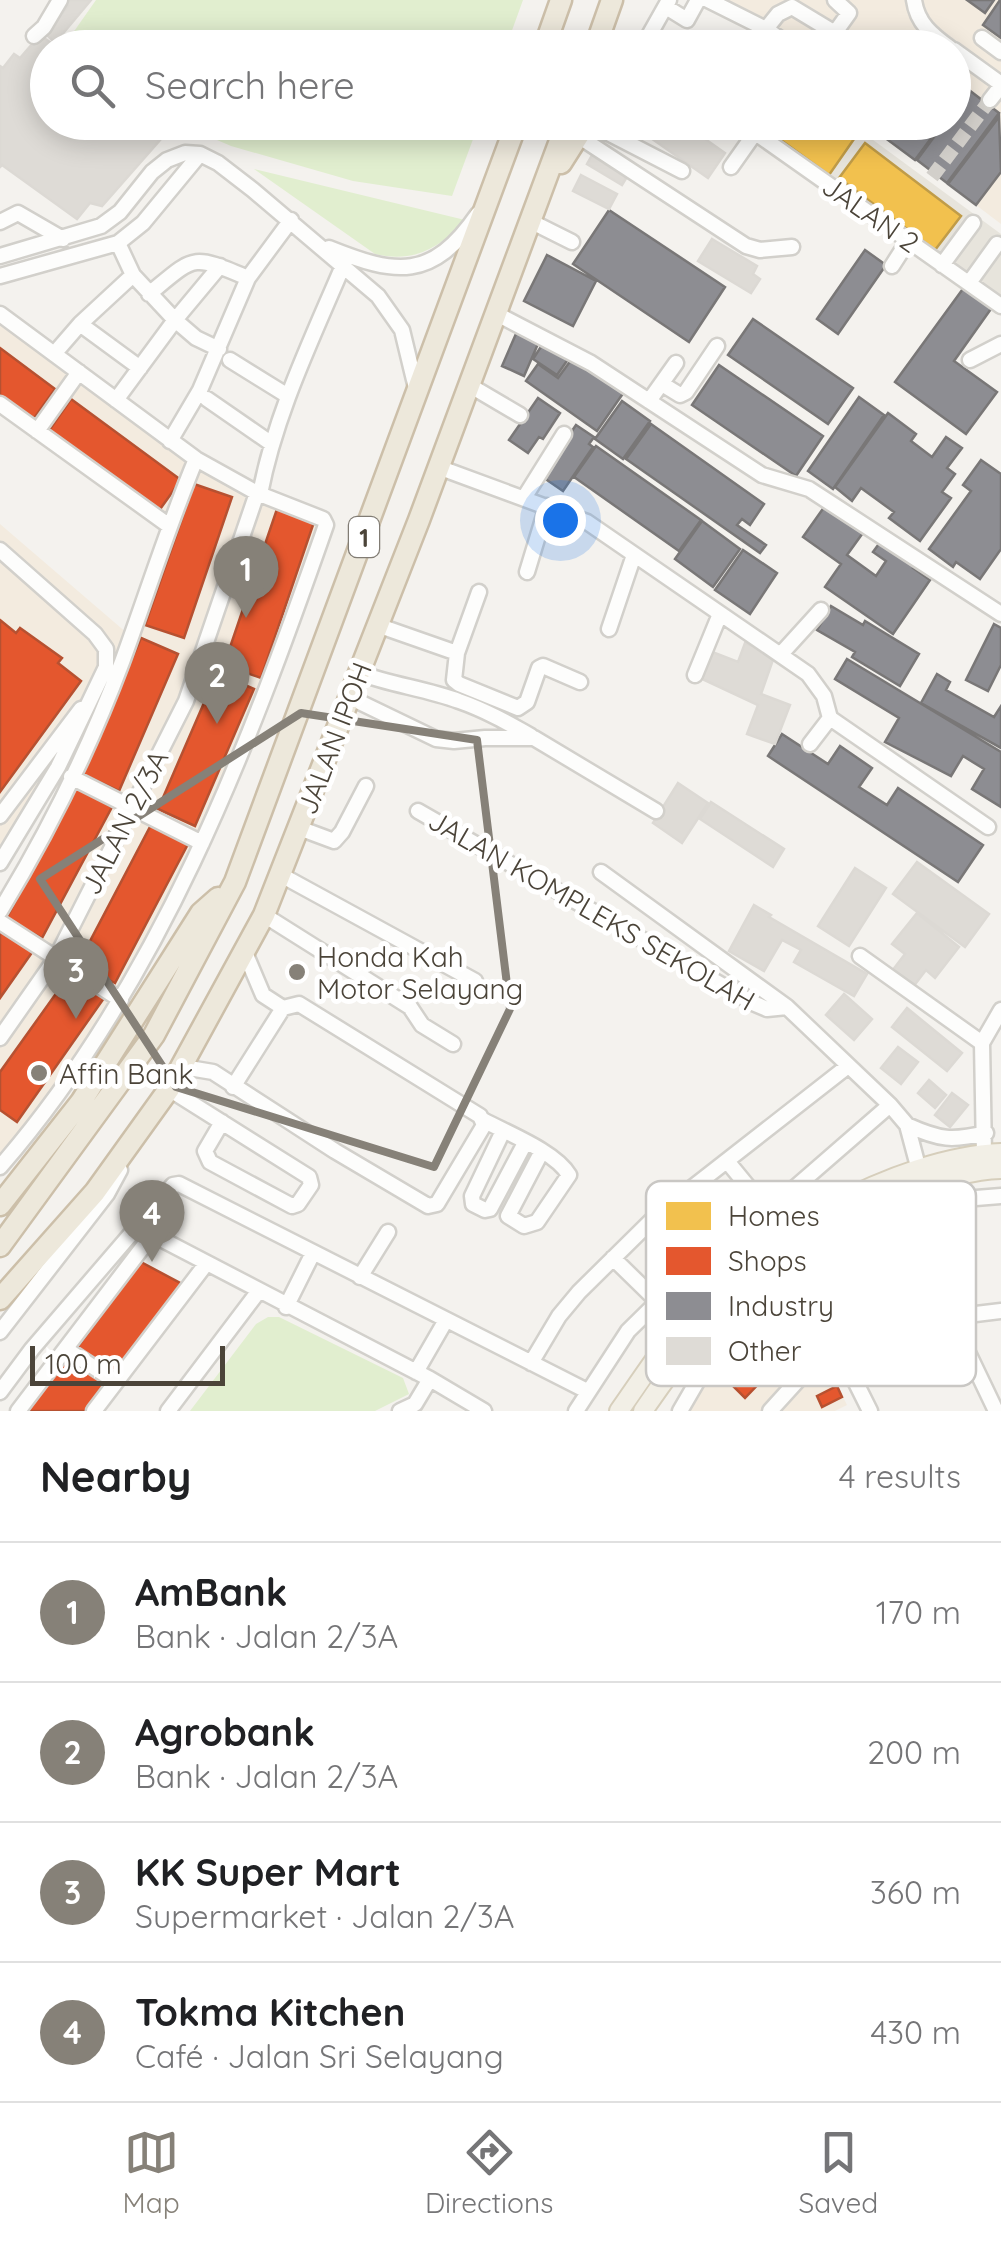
<!DOCTYPE html>
<meta charset="utf-8">
<style>
body{margin:0;font-family:Quicksand,sans-serif;background:#f6f6f6;color:#202124}
.scale{position:absolute;left:30px;bottom:25px;width:195px;box-sizing:border-box;padding-left:10px;border:5px solid #4b4439;border-top:0;font-size:28px;line-height:35px;white-space:nowrap;color:#4b4439;-webkit-text-stroke:8px #fff;paint-order:stroke}
.you{position:absolute;left:560px;top:520px;width:35px;height:35px;margin:-25px;border:8px solid #fff;border-radius:50%;background:#1a73e8;box-shadow:0 0 0 15px #1a73e833}
.badge{display:grid;place-items:center;width:65px;height:65px;border-radius:50%;background:#868178;color:#fff;font-size:32px;font-weight:700}
.pin{position:absolute;translate:-50% -82px;filter:drop-shadow(0 2px 5px #0008)}
.pin::after{content:'';position:absolute;top:52px;width:35px;height:30px;background:inherit;clip-path:polygon(0 0,100% 0,50% 100%)}
.list{margin:0;padding:0;list-style:none}
h2{display:flex;justify-content:space-between;align-items:center;height:130px;margin:0;padding:0 40px;font-size:42px}
h2 small{font-size:32px;font-weight:400;color:#757577}
.list li{display:grid;grid-template-columns:65px 1fr auto;gap:30px;align-items:center;box-sizing:border-box;height:140px;padding:0 40px;border-top:2px solid #e0e0e0}
.list b{display:block;font-size:38px;white-space:nowrap}
.list p{margin:0;font-size:32px;white-space:nowrap;color:#757577}
.list em{font-size:32px;font-style:normal;color:#757577}
.icon{flex:none;width:55px;height:55px;fill:none;stroke:currentColor;stroke-width:2;stroke-linecap:round;stroke-linejoin:round}
.map{position:relative;flex:none;width:1001px;height:1411px;overflow:hidden}
.search{position:absolute;background:#fff;box-shadow:0 5px 25px #0003;left:30px;right:30px;top:30px;height:110px;display:flex;align-items:center;gap:25px;box-sizing:border-box;padding:0 35px;border-radius:55px;color:#757577;font-size:38px}
.sheet{height:690px;background:#fff}
nav{display:flex;justify-content:space-around;align-items:center;box-sizing:border-box;height:140px;border-top:2px solid #e0e0e0;background:#fff;font-size:28px;color:#757577}
nav a{display:grid;justify-items:center;gap:5px}
nav .on{color:#868178}
.map>svg:first-child{display:block}
</style>
<div class="map">
<svg width="1001" height="1411" viewBox="0 0 1001 1411">
<rect width="100%" height="100%" fill="#f4f2ee"/>
<path fill="#e7e4dc" d="M 748,123 L 850,123 L 1001,234 L 1001,299 Z"/>
<path fill="#f3ebdf" d="M 707,0 L 1001,0 L 1001,224 L 868,123 L 954,122 L 954,48 L 770,47 Z
M 0,320 L 169,446 L 322,522 L 266,687 L 198,845 L 117,1000 L 19,1139 L 0,1161 L 0,918 L 76,776 L 172,524 L 0,400 Z
M 0,524 L 128,634 L 0,865 Z
M 792,1293 L 847,1405 L 835,1411 L 685,1411 L 701,1381 Z"/>
<path fill="#e1eecf" d="M 96,0 L 523,0 L 506,47 L 63,47 Z
M 112,123 L 479,123 L 452,196 L 353,181 L 231,146 L 203,134 L 162,138 Z
M 254,169 L 465,220 C 439,249 413,263 375,254 Z
M 268,1317 L 279,1317 L 403,1378 L 409,1394 L 375,1411 L 190,1411 L 256,1324 Z"/>
<path fill="#f2c14e" stroke="#c09c48" stroke-width="2.5" d="M 756,122 L 830,122 L 854,139 L 829,175 Z
M 865,143 L 961,216 L 935,250 L 839,178 Z"/>
<path fill="#e4572e" stroke="#b65131" stroke-width="2.5" d="M 0,348 L 55,389 L 32,421 L 0,398 Z
M 71,399 L 181,480 L 158,512 L 48,432 Z
M 194,484 L 232,497 L 184,638 L 145,625 Z
M 277,509 L 314,522 L 261,678 L 224,665 Z
M 0,620 L 16,633 L 20,628 L 62,658 L 58,663 L 81,681 L 0,792 Z
M 141,638 L 178,654 L 119,791 L 82,774 Z
M 217,673 L 254,689 L 195,826 L 158,809 Z
M 76,788 L 112,807 L 42,938 L 6,919 Z
M 151,825 L 188,844 L 115,983 L 78,964 Z
M 0,928 L 33,951 L 0,998 Z
M 70,974 L 104,998 L 17,1122 L 0,1110 L 0,1072 Z
M 141,1262 L 182,1284 L 115,1374 L 76,1349 Z
M 750,1339 L 789,1380 L 784,1385 L 771,1371 L 745,1398 L 718,1371 Z
M 67,1357 L 106,1386 L 87,1411 L 23,1411 Z
M 837,1386 L 842,1397 L 822,1407 L 817,1396 Z"/>
<path fill="#8d8d92" stroke="#797777" stroke-width="2.5" d="M 967,0 L 994,0 L 985,13 Z
M 1000,0 L 1001,0 L 1001,38 L 983,25 Z
M 969,90 L 999,113 L 947,183 L 917,160 L 945,122 L 954,122 L 954,111 Z
M 999,117 L 1001,172 L 976,205 L 948,184 Z
M 895,122 L 943,122 L 915,160 L 884,137 Z
M 609,210 L 725,287 L 689,342 L 573,264 Z
M 865,250 L 886,265 L 838,334 L 817,319 Z
M 547,255 L 596,281 L 573,326 L 524,301 Z
M 965,286 L 993,306 L 954,361 L 997,392 L 966,434 L 895,382 Z
M 753,319 L 853,388 L 828,424 L 728,355 Z
M 519,327 L 541,337 L 524,376 L 502,366 Z
M 546,339 L 571,355 L 557,375 L 533,359 Z
M 574,356 L 624,392 L 597,431 L 526,381 L 538,364 L 558,378 Z
M 719,365 L 823,436 L 796,476 L 692,405 Z
M 859,397 L 884,415 L 833,489 L 808,471 Z
M 538,398 L 560,413 L 543,439 L 539,437 L 528,453 L 509,440 Z
M 622,401 L 650,421 L 623,459 L 595,439 Z
M 888,413 L 916,434 L 911,441 L 932,457 L 946,437 L 962,448 L 947,468 L 955,474 L 942,492 L 951,498 L 920,541 L 889,518 L 894,512 L 861,488 L 852,501 L 835,487 Z
M 651,424 L 764,504 L 750,525 L 742,519 L 737,525 L 766,545 L 760,553 L 626,459 Z
M 576,425 L 594,437 L 589,444 L 593,447 L 563,491 L 541,476 Z
M 596,446 L 701,520 L 679,551 L 574,477 Z
M 981,460 L 1001,474 L 1001,549 L 980,579 L 956,562 L 953,567 L 929,549 L 971,491 L 963,485 Z
M 827,503 L 865,530 L 847,555 L 876,576 L 886,561 L 873,552 L 881,541 L 915,565 L 913,568 L 930,580 L 893,634 L 825,587 L 841,564 L 803,537 Z
M 702,521 L 740,549 L 713,587 L 675,559 Z
M 743,550 L 777,573 L 750,614 L 715,590 Z
M 831,606 L 863,625 L 865,621 L 919,654 L 900,686 L 852,657 L 855,652 L 817,630 Z
M 994,624 L 1001,628 L 1001,665 L 988,691 L 966,680 Z
M 847,659 L 1001,752 L 1001,807 L 972,789 L 984,769 L 963,756 L 951,776 L 885,742 L 899,718 L 835,679 Z
M 937,674 L 950,682 L 946,690 L 994,717 L 1001,706 L 1001,748 L 921,703 Z
M 782,734 L 828,764 L 840,746 L 872,768 L 859,787 L 887,805 L 898,788 L 983,845 L 958,882 L 768,756 Z"/>
<path fill="#dedbd6" stroke="#dcd9d4" stroke-width="2.5" d="M 64,0 L 91,0 L 55,43 L 46,34 L 68,6 L 63,4 Z
M 40,35 L 54,45 L 48,48 L 42,60 L 48,64 L 48,122 L 103,122 L 160,140 L 102,206 L 90,203 L 77,219 L 2,165 L 0,167 L 0,66 L 3,68 L 14,54 L 20,58 Z
M 628,122 L 681,122 L 725,153 L 708,178 Z
M 595,150 L 630,172 L 622,185 L 587,164 Z
M 581,175 L 617,194 L 609,209 L 573,191 Z
M 712,239 L 757,266 L 753,274 L 760,279 L 751,293 L 698,261 Z
M 745,643 L 775,654 L 761,694 L 790,705 L 775,744 L 747,734 L 758,705 L 698,677 L 707,650 L 738,662 Z
M 678,783 L 708,803 L 682,843 L 653,823 Z
M 711,802 L 784,849 L 773,867 L 700,819 Z
M 917,862 L 989,914 L 965,947 L 893,894 Z
M 855,868 L 886,888 L 849,946 L 818,926 Z
M 754,905 L 771,915 L 769,917 L 867,974 L 854,996 L 794,962 L 801,950 L 782,940 L 764,971 L 729,951 Z
M 917,913 L 959,947 L 935,978 L 926,970 L 913,987 L 892,971 L 905,954 L 892,944 Z
M 844,994 L 872,1019 L 854,1040 L 826,1015 Z
M 907,1008 L 962,1053 L 947,1071 L 892,1027 Z
M 898,1047 L 918,1062 L 901,1084 L 881,1068 Z
M 929,1080 L 946,1095 L 935,1108 L 918,1093 Z
M 952,1093 L 968,1105 L 950,1127 L 935,1115 Z"/>
<g fill="none" stroke-linecap="round" stroke-linejoin="round">
<path stroke="#d2cfca" stroke-width="14" stroke-dasharray="14 7" stroke-linecap="butt" d="M 932,177 L 990,100"/>
<defs>
<path id="minor" d="M 708,0 L 766,29 L 793,48
M 914,0 C 917,23 932,35 950,48
M 666,7 L 687,20 L 698,0
M 766,29 L 778,14 L 792,7 L 835,33
M 34,36 L 44,27 L 60,0
M 982,38 L 1001,52
M 642,48 L 669,0
M 824,48 L 849,13 L 835,0
M 912,48 L 929,32
M 954,50 L 1001,84
M 990,100 L 1001,86
M 587,122 L 682,171
M 740,122 L 1001,306
M 578,136 L 746,246 L 760,250 L 792,247
M 731,167 L 755,133
M 530,221 L 572,242
M 0,222 L 18,213 L 63,239
M 118,243 L 133,275 L 175,320 L 220,266
M 329,248 C 396,275 432,281 478,214
M 0,256 L 101,226 L 120,212 L 152,172 L 167,160 L 185,153 L 200,154 L 218,163 L 253,190 L 378,296 L 402,330 L 416,388
M 942,265 L 973,223
M 892,266 L 908,241
M 0,276 L 118,243 L 143,223 L 200,154
M 969,283 L 997,244
M 149,294 C 196,255 191,254 248,278
M 495,313 L 591,363 L 762,475 L 809,489 L 1001,614
M 0,314 L 196,459 L 257,493 L 323,519 L 326,525 C 247,751 159,984 0,1167
M 80,324 L 133,275
M 54,354 L 80,324 L 140,368
M 230,360 L 288,396
M 970,360 L 1001,344
M 662,384 L 680,395 L 686,392 L 717,346
M 469,385 L 520,415
M 207,399 L 272,444
M 116,400 L 175,320 L 196,338 L 219,349
M 649,401 L 676,363
M 0,404 L 168,525
M 37,431 L 79,372
M 170,441 L 200,390 L 248,278 L 291,220
M 438,467 L 587,522 L 808,674 L 824,696 L 830,718 L 810,744
M 260,494 C 275,415 311,341 342,268
M 524,498 L 564,434
M 0,550 L 95,634 L 106,649 L 106,667 L 58,767 L 0,863
M 527,572 L 547,506
M 377,625 L 457,653 L 479,592
M 609,629 L 634,555
M 457,653 L 454,680 L 459,684 L 518,708 L 527,702 L 539,668 L 543,666 L 580,682
M 781,654 L 821,610
M 359,673 C 392,685 427,689 459,701 C 485,710 508,723 531,736
M 695,675 L 720,614
M 349,697 L 436,739 L 454,741 L 485,738 L 534,738 L 656,811
M 830,718 L 988,827
M 71,777 L 202,843
M 418,811 L 753,1003 L 767,1009 L 787,1007 L 601,872
M 0,816 L 81,709
M 299,828 L 334,841 L 342,832 L 366,786
M 281,875 L 475,981
M 0,911 C 47,834 90,747 122,662 C 147,594 168,526 196,459
M 264,915 L 410,1007 L 422,1025 L 453,1044
M 0,922 L 121,1000
M 244,950 L 263,995 L 283,1008
M 860,956 L 982,1043
M 787,1007 L 890,1105 L 907,1125 L 919,1170
M 0,1038 L 56,958 L 186,701 L 257,493
M 982,1043 L 984,1154
M 982,1043 L 1001,1010
M 183,1067 L 213,1072 L 335,1151 L 428,1206 L 437,1204 L 484,1125 L 480,1116 L 299,1004 L 283,1008 L 233,1087
M 169,1089 L 309,1177 L 311,1185 L 298,1204 L 292,1206 L 210,1162 L 205,1151 L 222,1122
M 483,1120 C 507,1133 556,1152 569,1175 L 537,1222 L 524,1226 L 508,1216 L 542,1151
M 907,1125 C 940,1140 952,1141 986,1133
M 503,1131 L 472,1196 L 473,1204 L 485,1210 L 490,1209 L 525,1143
M 727,1161 L 768,1211
M 919,1206 L 951,1317 L 996,1411
M 136,1226 L 430,1379 L 484,1411
M 792,1255 L 870,1411
M 613,1258 L 658,1302
M 796,1262 L 919,1206 L 939,1201 L 1001,1196
M 360,1277 L 388,1232
M 286,1307 L 313,1253
M 767,1314 L 775,1315 L 818,1358
M 0,1332 L 107,1194 L 120,1170
M 66,1349 L 116,1382
M 531,1363 L 559,1316 L 579,1292 L 656,1216 L 848,1066
M 675,1364 L 698,1380 L 767,1314 L 753,1281
M 847,1365 L 951,1317 L 1001,1311
M 416,1372 L 446,1320
M 0,1392 L 32,1349 L 173,1185 L 179,1184 L 587,1391
M 18,1411 L 152,1235
M 94,1411 L 206,1264
M 168,1411 L 258,1292
M 400,1411 L 415,1404 L 430,1379
M 576,1411 L 628,1331 L 685,1275 L 768,1211 L 890,1105
M 680,1411 L 698,1380
M 770,1411 L 818,1358 L 838,1348"/>
<path id="major" d="M 619,1411 C 641,1380 662,1347 687,1317 C 753,1239 897,1157 1001,1153
M 643,1411 C 714,1306 783,1236 904,1192 C 934,1181 969,1170 1001,1169"/>
<path id="highway" d="M 544,48 L 561,0
M 595,48 L 612,0
M 561,163 L 587,122
M 0,1205 L 81,1102 L 201,913 L 218,898
M 0,1246 L 154,1035 L 235,882 L 517,122
M 0,1299 L 95,1192 L 169,1089 L 264,915 L 419,520 L 567,122"/>
</defs>
<use href="#minor" stroke="#d2d0cb" stroke-width="19"/>
<use href="#major" stroke="#d6cebb" stroke-width="22"/>
<use href="#highway" stroke="#ccbfa9" stroke-width="25"/>
<use href="#minor" stroke="#fdfdfc" stroke-width="14"/>
<use href="#major" stroke="#f2efe6" stroke-width="18"/>
<use href="#highway" stroke="#ede8db" stroke-width="20"/>
</g>
<path fill="none" stroke="#868178" stroke-width="8" stroke-linejoin="round" d="M 301,713 L 477,740 L 510,1009 L 434,1167 L 176,1087 L 40,879 Z"/>
<g fill="#868178" stroke="#fff" stroke-width="4">
<circle cx="297" cy="972" r="10"/>
<circle cx="39" cy="1073" r="10"/>
</g>
<g text-anchor="middle" dominant-baseline="central" stroke-width="10" stroke-linejoin="round" paint-order="stroke">
<rect fill="#fff" stroke="#817c74" stroke-width="2.5" x="349" y="517" width="30" height="40" rx="8"/>
<g font-size="25" font-weight="bold" fill="#4b4439">
<text x="364" y="537">1</text>
</g>
<g font-size="28" fill="#4b4439" stroke="#fff">
<text transform="translate(871 214) rotate(35)">JALAN 2</text>
<text transform="translate(334 738) rotate(-69)">JALAN IPOH</text>
<text transform="translate(124 822) rotate(-63)">JALAN 2/3A</text>
<text transform="translate(592 910) rotate(30)">JALAN KOMPLEKS SEKOLAH</text>
</g>
<g font-size="28" fill="#4b4439" stroke="#fff" text-anchor="start">
<text x="317" y="956">Honda Kah<tspan x="317" dy="32">Motor Selayang</tspan></text>
<text x="59" y="1073">Affin Bank</text>
</g>
</g>
<rect x="646" y="1181" width="330" height="205" rx="15" fill="#fff" stroke="#c9c7c4" stroke-width="2.5"/>
<rect x="666" y="1202" width="45" height="28" fill="#f2c14e"/>
<rect x="666" y="1247" width="45" height="28" fill="#e4572e"/>
<rect x="666" y="1292" width="45" height="28" fill="#8d8d92"/>
<rect x="666" y="1337" width="45" height="28" fill="#dedbd6"/>
<g font-size="28" fill="#4b4439">
<text x="728" y="1226">Homes</text>
<text x="728" y="1271">Shops</text>
<text x="728" y="1316">Industry</text>
<text x="728" y="1361">Other</text>
</g>
</svg>
<div class="scale">100 m</div>
<div class="you"></div>
<div class="pin badge" style="left:246px;top:618px">1</div>
<div class="pin badge" style="left:217px;top:724px">2</div>
<div class="pin badge" style="left:76px;top:1019px">3</div>
<div class="pin badge" style="left:152px;top:1262px">4</div>
<div class="search"><svg class="icon" aria-label="search" viewBox="0 0 24 24"><circle cx="10" cy="10" r="6"/><path d="M15 15l6 6"/></svg>Search here</div>
</div>
<section class="sheet">
<h2>Nearby<small>4 results</small></h2>
<ul class="list">
<li><span class="badge">1</span><div><b>AmBank</b><p>Bank · Jalan 2/3A</p></div><em>170 m</em></li>
<li><span class="badge">2</span><div><b>Agrobank</b><p>Bank · Jalan 2/3A</p></div><em>200 m</em></li>
<li><span class="badge">3</span><div><b>KK Super Mart</b><p>Supermarket · Jalan 2/3A</p></div><em>360 m</em></li>
<li><span class="badge">4</span><div><b>Tokma Kitchen</b><p>Café · Jalan Sri Selayang</p></div><em>430 m</em></li>
</ul>
</section>
<nav>
<a class="on"><svg class="icon" aria-label="map" viewBox="0 0 24 24"><path d="M3 6l6-2 6 2 6-2v14l-6 2-6-2-6 2zM9 4v14M15 6v14"/></svg>Map</a>
<a><svg class="icon" aria-label="directions" viewBox="0 0 24 24"><path d="M12 3l9 9-9 9-9-9zM9 14v-3h6M13 9l2 2-2 2"/></svg>Directions</a>
<a><svg class="icon" aria-label="saved" viewBox="0 0 24 24"><path d="M7 4h10v16l-5-4-5 4z"/></svg>Saved</a>
</nav>
